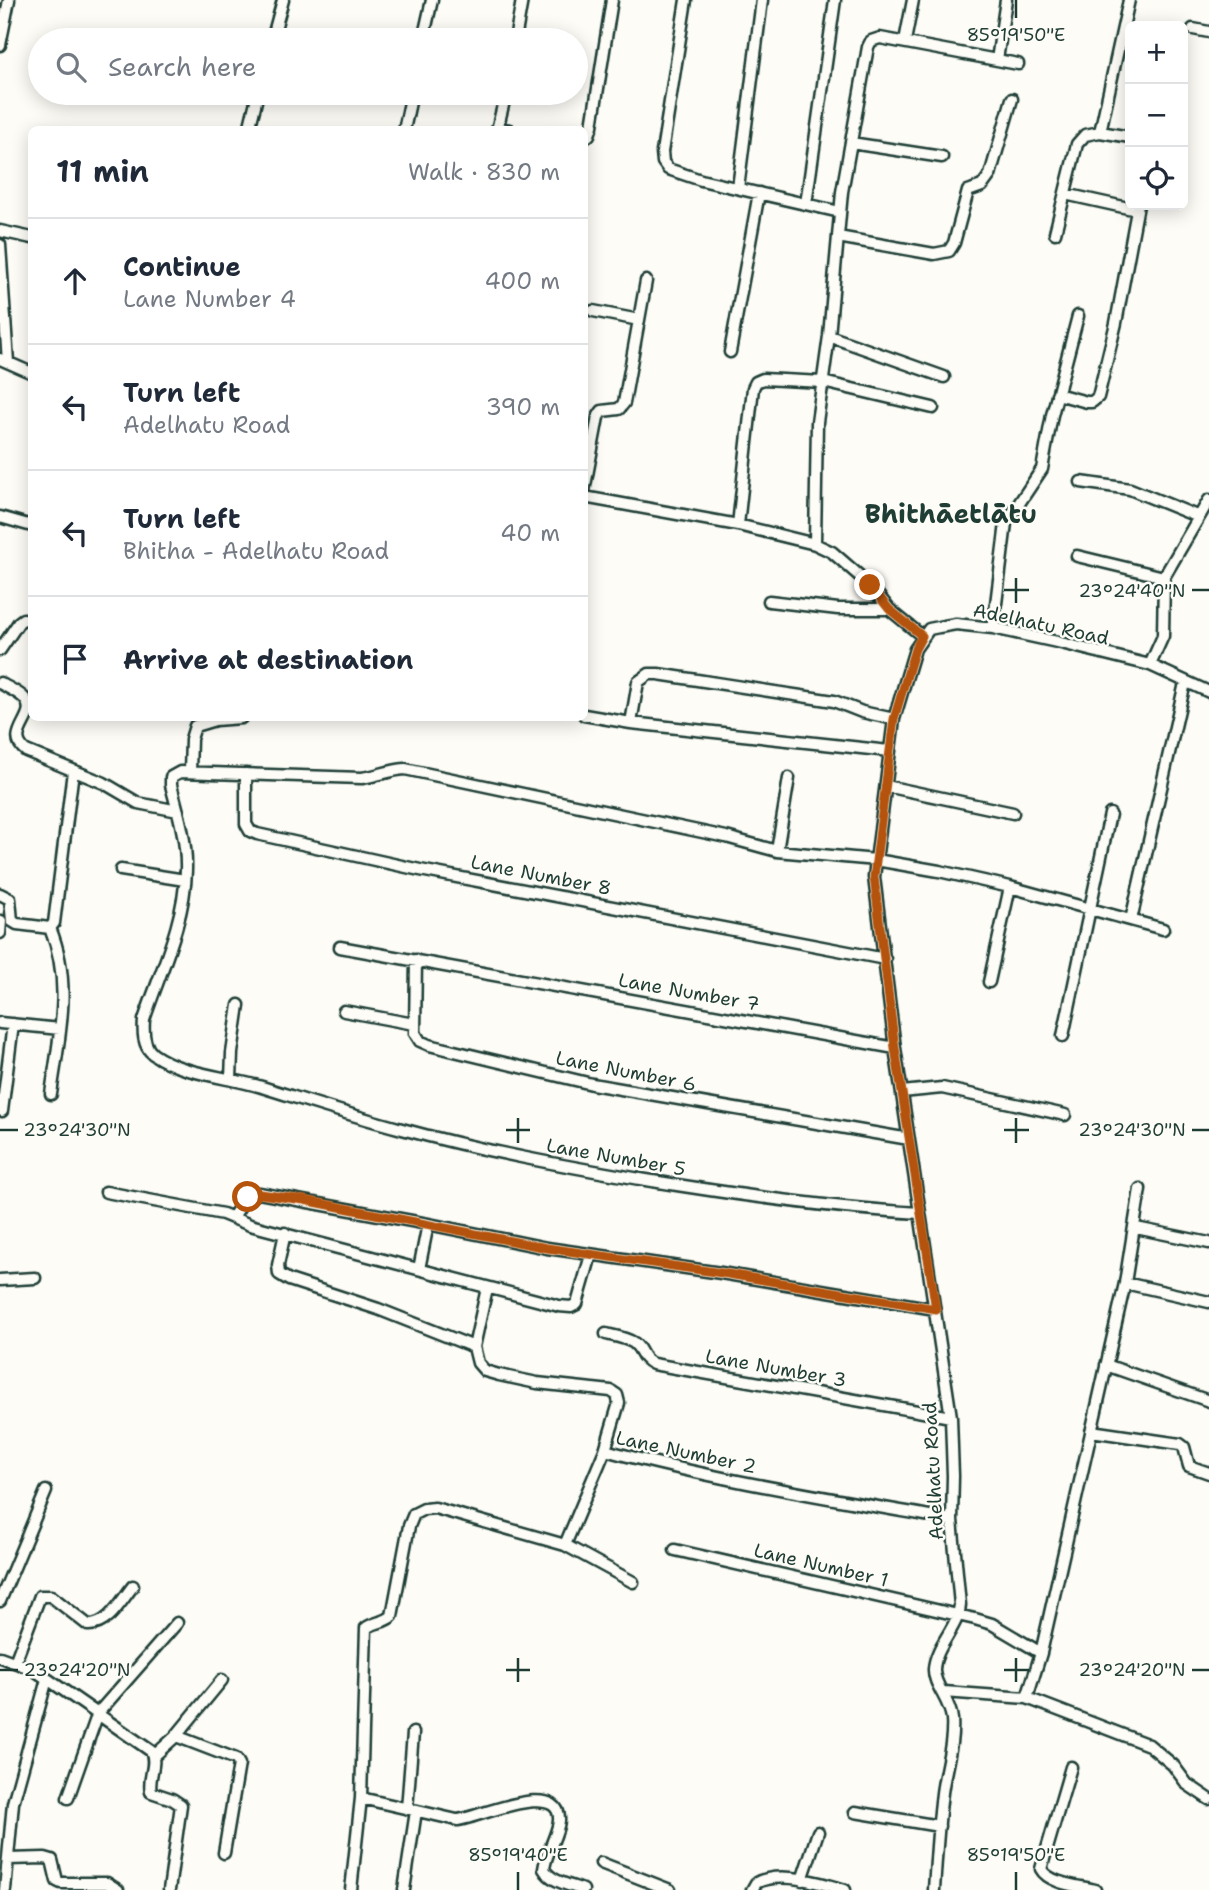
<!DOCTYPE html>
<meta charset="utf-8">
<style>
body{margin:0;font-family:"Shantell Sans",sans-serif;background:#f6f6f7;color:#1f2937}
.controls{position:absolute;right:21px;top:21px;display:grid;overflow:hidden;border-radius:10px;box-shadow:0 4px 18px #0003}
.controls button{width:63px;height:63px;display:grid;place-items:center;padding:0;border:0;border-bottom:2px solid #e0e1e3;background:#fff;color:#1f2937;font:35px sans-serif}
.stop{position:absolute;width:21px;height:21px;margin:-16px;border:5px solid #b45309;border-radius:50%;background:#fff}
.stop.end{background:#b45309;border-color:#fff;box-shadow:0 2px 7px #0008}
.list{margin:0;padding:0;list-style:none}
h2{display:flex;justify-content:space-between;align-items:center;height:91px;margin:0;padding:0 28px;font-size:30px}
h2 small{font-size:23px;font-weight:400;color:#747a83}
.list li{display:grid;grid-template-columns:46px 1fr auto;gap:21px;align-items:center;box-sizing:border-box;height:126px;padding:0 28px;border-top:2px solid #e0e1e3}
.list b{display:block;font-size:26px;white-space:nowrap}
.list p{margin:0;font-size:23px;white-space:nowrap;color:#747a83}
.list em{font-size:23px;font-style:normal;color:#747a83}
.icon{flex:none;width:38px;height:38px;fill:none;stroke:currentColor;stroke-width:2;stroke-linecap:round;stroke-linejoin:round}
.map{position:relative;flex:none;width:1209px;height:1890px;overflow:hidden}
.search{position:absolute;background:#fff;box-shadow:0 4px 18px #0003;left:28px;top:28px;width:560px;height:77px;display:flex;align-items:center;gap:18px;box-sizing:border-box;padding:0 24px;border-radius:38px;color:#747a83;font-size:26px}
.panel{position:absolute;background:#fff;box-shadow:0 4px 18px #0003;left:28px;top:126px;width:560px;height:595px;border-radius:10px}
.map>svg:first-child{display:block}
</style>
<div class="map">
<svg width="1209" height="1890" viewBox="0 0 1209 1890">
<rect width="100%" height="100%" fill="#fdfcf7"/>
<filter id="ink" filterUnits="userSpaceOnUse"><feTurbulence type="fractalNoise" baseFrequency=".0143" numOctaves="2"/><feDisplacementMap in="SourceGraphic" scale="14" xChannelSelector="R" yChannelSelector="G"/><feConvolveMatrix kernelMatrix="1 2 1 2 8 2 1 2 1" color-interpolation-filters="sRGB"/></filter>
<g filter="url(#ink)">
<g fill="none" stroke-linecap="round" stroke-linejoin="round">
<defs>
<path id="minor" d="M 686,0 L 662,152 L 663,162 L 668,169 L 701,180 L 840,212
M 1129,0 L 1100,132 L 1130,137
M 1193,29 L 1209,32
M 272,40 L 283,0
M 423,40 L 432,0
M 515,40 L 522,0
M 905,41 L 913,0
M 0,45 L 9,0
M 997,60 L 1006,0
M 498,128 L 509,130
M 249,130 L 258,93
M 404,130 L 412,93
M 497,130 L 506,93
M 584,139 L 589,135 L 592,126 L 612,0
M 851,143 L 942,157
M 738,188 L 762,0
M 1065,194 L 1137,210
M 806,204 L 835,0
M 0,231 L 32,238
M 1055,233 L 1077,144 L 1085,135 L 1100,132
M 838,237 L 934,254 L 949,251 L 954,243 L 968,191 L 982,186 L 990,175 L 1012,99
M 0,245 L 8,362
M 593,311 L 639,320
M 829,336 L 944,377
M 730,352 L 759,193
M 0,359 L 32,373
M 1057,394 L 1087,402 L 1092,402 L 1098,397 L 1116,323 L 1138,205
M 1081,482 L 1130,489 L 1199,517
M 584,491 L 598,417 L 602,411 L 619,409 L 624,403 L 646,281
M 584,497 L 738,525 L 815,544 L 832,552 L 847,565 L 870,585 L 889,609 L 922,636
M 0,517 L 32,526
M 738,525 L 753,388 L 756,382 L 763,379 L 823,382 L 933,408
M 815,544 L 817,422 L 829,336 L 842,192 L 868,47 L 871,41 L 880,38 L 1018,64
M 1077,556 L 1164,577
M 769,601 L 838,609 L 889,609
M 993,628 L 1006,523 L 1042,469 L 1052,415 L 1078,316
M 0,650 L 19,622 L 23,619 L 32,620
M 1150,665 L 1163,636 L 1164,577 L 1209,500
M 0,683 C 8,688 19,692 25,699 C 40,716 3,733 26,751 L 104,783 L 138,803 L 178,811
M 584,715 L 631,723 L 889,751
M 631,723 L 638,682 L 649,674 L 658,674 L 834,701 L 862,712 L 894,719
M 190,772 L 191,739 L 195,726 L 215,720 L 241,718
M 246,774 L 246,824 L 250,831 L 257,834 L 420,870 L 885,959
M 886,786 L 1013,813
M 777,851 L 789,778
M 121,870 L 185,880
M 0,894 L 10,899 L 12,921 L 17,924 L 50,928 L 54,923 L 73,771
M 1131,920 L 1185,683
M 50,928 C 73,983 59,1036 51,1094
M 0,933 L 1,921
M 340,947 L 895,1048
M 416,960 L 415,1033 L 420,1041 L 429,1045 L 592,1084 L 909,1139
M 989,982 L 1010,887
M 344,1011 L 414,1024
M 0,1023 L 60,1029
M 1063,1036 L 1110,814
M 231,1079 L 232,1053 L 239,1005
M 902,1092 L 942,1088 L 1065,1115
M 2,1111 L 13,1024
M 106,1192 L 223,1214 L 250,1225 L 559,1306 L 571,1307 L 577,1304 L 591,1255
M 920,1213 C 828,1208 737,1195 646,1180 C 564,1166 482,1151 402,1129 C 356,1117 310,1102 265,1088 C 231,1077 182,1075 153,1054 C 143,1046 143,1032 144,1020 C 160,972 185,921 186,870 C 187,841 178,812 171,785 L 171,777 L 180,772 L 362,778 C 377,776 390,770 405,769 L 726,837 L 777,851 L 876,860 L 939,871 L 1010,887 L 1163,929
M 233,1217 L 244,1200 L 259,1193 L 428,1224 L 547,1248 L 721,1273 L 935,1309
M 1136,1228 L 1209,1243
M 285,1233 L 278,1265 L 279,1274 L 289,1280 L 378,1309 L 474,1347 L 487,1288
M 419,1269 L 428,1224
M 0,1280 L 35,1278
M 1125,1283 L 1209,1302
M 606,1334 C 615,1336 627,1338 634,1343 C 643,1350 640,1358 653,1364 L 951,1417
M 474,1347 L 478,1363 L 485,1371 L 499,1375 L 537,1383 L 611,1391 L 617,1395 L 619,1403 L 605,1450
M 1106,1365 L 1209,1401
M 1091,1431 L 1180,1444 L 1184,1447 L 1189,1466 L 1209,1473
M 565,1545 L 633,1582
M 675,1550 L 975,1619 L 992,1624 L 1041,1653
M 0,1601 L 46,1491
M 0,1657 L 33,1669 L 151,1751 C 158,1764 147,1778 151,1792 L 172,1799 L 181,1805 L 169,1890
M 15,1662 L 40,1596 L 51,1596 L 88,1625 C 108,1626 121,1601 133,1586
M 944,1692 L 1027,1698 L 1149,1745 L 1173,1765 L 1187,1784 L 1209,1799
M 1027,1698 L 1041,1653 L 1125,1283 L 1140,1189
M 176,1736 L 228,1756 L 236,1759 L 239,1764 L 224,1853
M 154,1756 L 176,1736 L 222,1680
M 1071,1767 L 1041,1869 C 1049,1884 1080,1886 1095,1890
M 68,1798 L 98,1713 L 177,1623
M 407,1809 L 413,1733
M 855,1812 L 939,1826
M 8,1859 L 45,1858 L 52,1860 L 57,1881 L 61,1883 L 107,1883 L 118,1890
M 601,1863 L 670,1890
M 802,1880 L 818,1832
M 5,1890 L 13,1803 L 47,1679
M 351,1890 L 361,1798
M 404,1890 L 416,1811
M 583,1890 C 570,1885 551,1882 544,1869 C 546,1852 557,1837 559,1821 C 562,1777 473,1820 457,1820 L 361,1798 L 366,1628 C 374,1622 384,1623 392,1616 L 409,1526 L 414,1514 L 424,1509 L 435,1508 L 565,1545 L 605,1450 C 719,1481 835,1499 952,1520
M 752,1890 L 756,1883 C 779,1870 822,1883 845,1890
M 934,1890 C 936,1858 938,1825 942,1793 C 945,1769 954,1743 952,1719 C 950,1699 933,1685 934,1669 C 935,1646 958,1628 960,1605 L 952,1520 L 953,1476 L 951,1417 L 895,1048 L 874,877 L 894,719 L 915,649 L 929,629 L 939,627 L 956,624 L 993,628 L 1057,642 L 1150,665 L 1209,692"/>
</defs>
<use href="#minor" stroke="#1f3d34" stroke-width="15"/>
<use href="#minor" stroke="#fdfcf7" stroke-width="10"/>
</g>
</g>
<g fill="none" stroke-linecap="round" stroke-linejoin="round" filter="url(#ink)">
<path stroke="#b45309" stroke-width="9" d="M 248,1197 L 260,1194 L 304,1200 L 547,1248 L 722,1273 L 936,1309 L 895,1048 L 874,877 L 894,719 L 915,649 L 922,636 L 889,609 L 870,585"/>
</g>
<path fill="none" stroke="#1f3d34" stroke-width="2.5" d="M 1016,0 L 1016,18M 1016,578 L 1016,603M 1004,590 L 1029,590M 1192,590 L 1209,590M 518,1118 L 518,1143M 1016,1118 L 1016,1143M 0,1130 L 18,1130M 506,1130 L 530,1130M 1004,1130 L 1029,1130M 1192,1130 L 1209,1130M 518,1658 L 518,1682M 1016,1658 L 1016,1682M 0,1670 L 18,1670M 506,1670 L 530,1670M 1004,1670 L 1029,1670M 1192,1670 L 1209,1670M 518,1872 L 518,1890M 1016,1872 L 1016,1890"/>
<g text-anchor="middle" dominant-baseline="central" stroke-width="5" stroke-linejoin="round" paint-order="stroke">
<g font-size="19" fill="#1f3d34" stroke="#fdfcf7">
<text transform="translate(1041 624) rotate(12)">Adelhatu Road</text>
<text transform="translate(541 875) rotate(11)">Lane Number 8</text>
<text transform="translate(689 992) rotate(10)">Lane Number 7</text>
<text transform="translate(626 1071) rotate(11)">Lane Number 6</text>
<text transform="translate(616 1157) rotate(10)">Lane Number 5</text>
<text transform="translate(776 1368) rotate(10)">Lane Number 3</text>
<text transform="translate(686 1452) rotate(12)">Lane Number 2</text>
<text transform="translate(933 1471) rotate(-93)">Adelhatu Road</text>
<text transform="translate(821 1565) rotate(13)">Lane Number 1</text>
</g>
<g font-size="26" font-weight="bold" fill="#1f3d34" stroke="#fdfcf7">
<text x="951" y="513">Bhithāetlātu</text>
</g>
</g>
<g font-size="18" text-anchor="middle" fill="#1f3d34" stroke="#fdfcf7" stroke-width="5" stroke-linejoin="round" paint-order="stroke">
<text x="1016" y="41">85°19'50"E</text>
<text x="1132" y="597">23°24'40"N</text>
<text x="77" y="1136">23°24'30"N</text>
<text x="1132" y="1136">23°24'30"N</text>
<text x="77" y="1676">23°24'20"N</text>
<text x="1132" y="1676">23°24'20"N</text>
<text x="518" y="1861">85°19'40"E</text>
<text x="1016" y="1861">85°19'50"E</text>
</g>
</svg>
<div class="controls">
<button>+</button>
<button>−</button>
<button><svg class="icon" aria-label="locate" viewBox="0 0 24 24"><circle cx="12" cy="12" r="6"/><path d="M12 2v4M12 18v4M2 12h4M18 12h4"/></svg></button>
</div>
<div class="stop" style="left:248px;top:1197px"></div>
<div class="stop end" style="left:870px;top:585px"></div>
<div class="search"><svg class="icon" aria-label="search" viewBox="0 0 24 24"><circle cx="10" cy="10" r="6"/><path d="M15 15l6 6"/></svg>Search here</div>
<section class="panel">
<h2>11 min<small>Walk · 830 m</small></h2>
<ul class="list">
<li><svg class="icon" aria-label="ahead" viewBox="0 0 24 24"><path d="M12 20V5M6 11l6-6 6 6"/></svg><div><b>Continue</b><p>Lane Number 4</p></div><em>400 m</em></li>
<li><svg class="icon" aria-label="left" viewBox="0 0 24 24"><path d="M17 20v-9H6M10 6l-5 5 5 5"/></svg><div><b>Turn left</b><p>Adelhatu Road</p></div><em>390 m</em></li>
<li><svg class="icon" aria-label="left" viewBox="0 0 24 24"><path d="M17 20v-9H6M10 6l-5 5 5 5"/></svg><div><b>Turn left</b><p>Bhitha - Adelhatu Road</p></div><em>40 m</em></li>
<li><svg class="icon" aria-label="arrive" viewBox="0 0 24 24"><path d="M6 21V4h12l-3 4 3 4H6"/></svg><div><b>Arrive at destination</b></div></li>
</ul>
</section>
</div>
